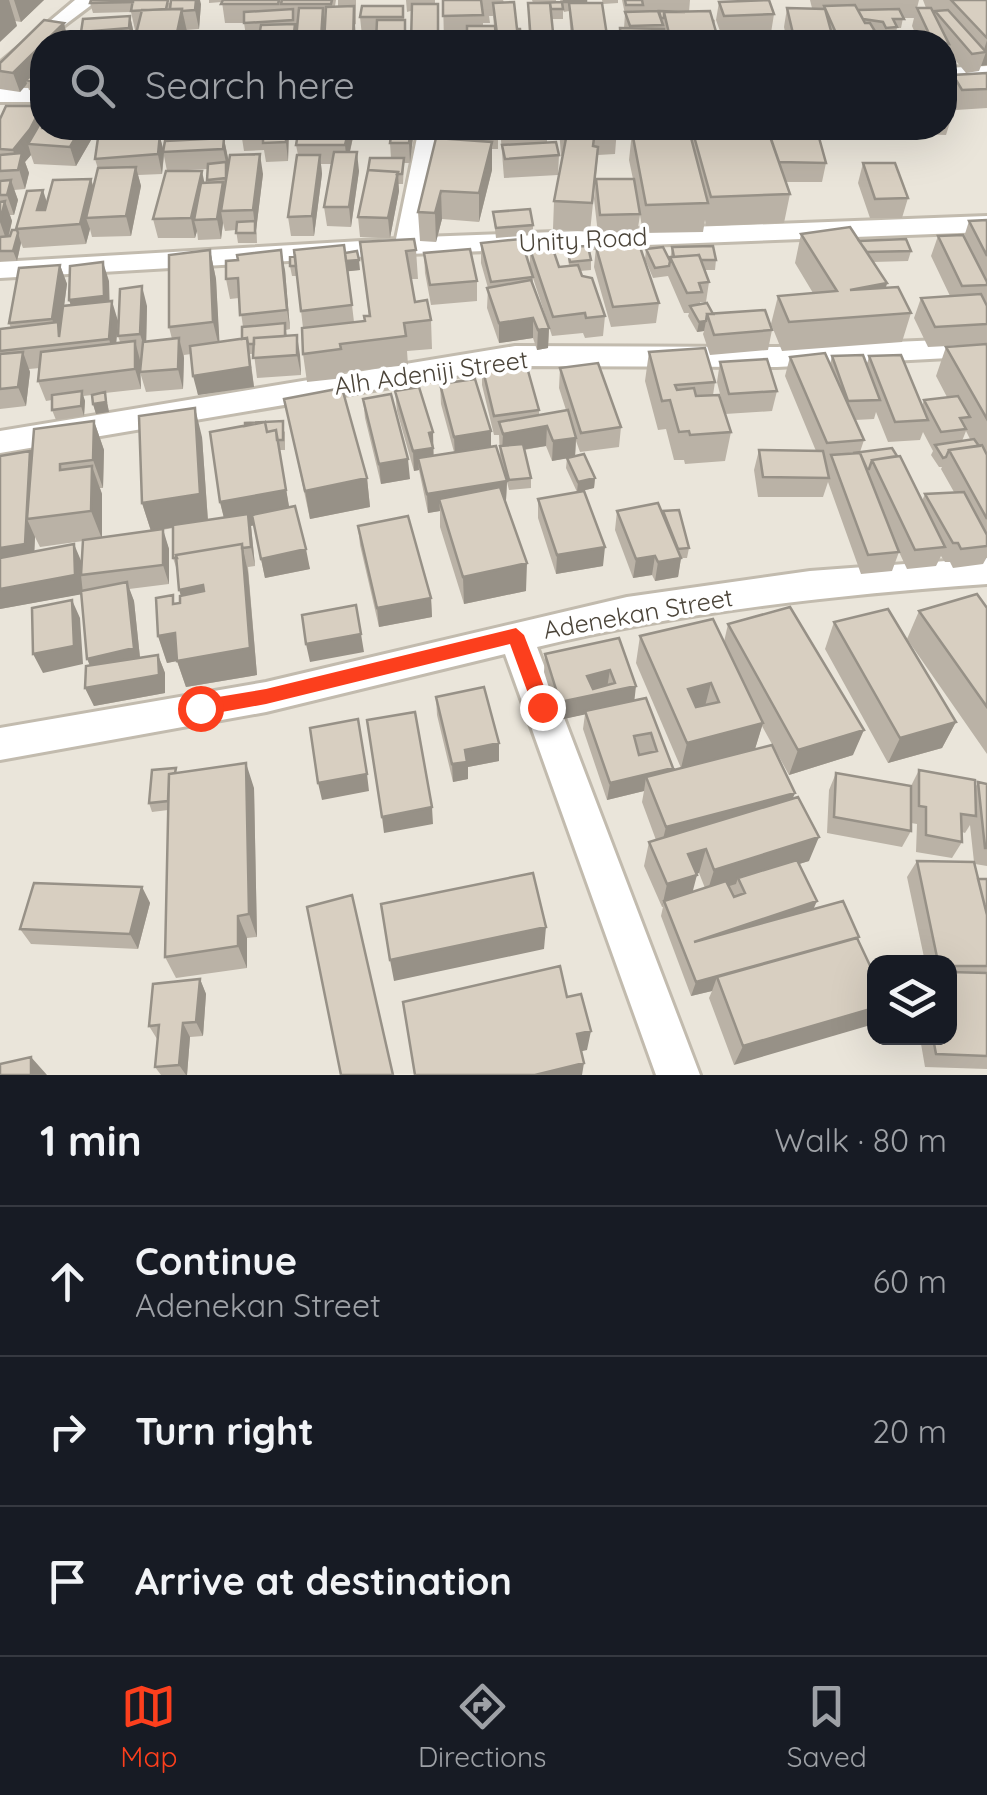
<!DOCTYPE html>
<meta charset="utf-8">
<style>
body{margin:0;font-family:Quicksand,sans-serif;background:#242831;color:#f1f3f6}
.controls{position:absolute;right:30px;bottom:30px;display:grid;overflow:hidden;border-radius:20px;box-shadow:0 10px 40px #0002}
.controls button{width:90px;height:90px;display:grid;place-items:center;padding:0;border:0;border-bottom:2px solid #363941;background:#171b24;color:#f1f3f6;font:50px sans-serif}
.stop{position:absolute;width:30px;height:30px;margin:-22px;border:8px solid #fc3f1d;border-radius:50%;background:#fff}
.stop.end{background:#fc3f1d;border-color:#fff;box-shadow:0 2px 10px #0008}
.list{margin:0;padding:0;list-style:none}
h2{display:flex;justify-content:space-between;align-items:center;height:130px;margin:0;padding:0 40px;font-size:42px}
h2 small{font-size:32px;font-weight:400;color:#9ea1a6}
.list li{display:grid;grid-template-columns:65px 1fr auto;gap:30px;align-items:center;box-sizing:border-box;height:150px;padding:0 40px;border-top:2px solid #363941}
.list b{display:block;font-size:38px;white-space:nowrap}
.list p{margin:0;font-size:32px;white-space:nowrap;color:#9ea1a6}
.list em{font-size:32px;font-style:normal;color:#9ea1a6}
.icon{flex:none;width:55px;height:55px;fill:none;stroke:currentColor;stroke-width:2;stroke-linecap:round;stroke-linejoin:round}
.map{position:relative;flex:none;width:987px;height:1075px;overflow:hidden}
.search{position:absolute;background:#171b24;box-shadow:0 10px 40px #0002;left:30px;right:30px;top:30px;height:110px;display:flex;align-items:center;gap:25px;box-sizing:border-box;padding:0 35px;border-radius:40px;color:#9ea1a6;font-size:38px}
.sheet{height:580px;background:#171b24}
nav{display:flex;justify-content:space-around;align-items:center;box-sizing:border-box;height:140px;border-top:2px solid #363941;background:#171b24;font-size:28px;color:#9ea1a6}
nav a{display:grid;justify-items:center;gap:5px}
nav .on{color:#fc3f1d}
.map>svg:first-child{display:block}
</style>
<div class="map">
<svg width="987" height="1075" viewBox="0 0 987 1075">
<rect width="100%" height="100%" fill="#f6f3ec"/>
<path fill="#eae5da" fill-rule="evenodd" d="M 0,0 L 987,0 L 987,1075 L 0,1075 ZM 42,42 L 944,42 L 944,128 L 42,128 ZM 874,962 L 950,962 L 950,1038 L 874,1038 Z"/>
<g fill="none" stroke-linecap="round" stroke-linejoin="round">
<defs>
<path id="minor" d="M 75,0 L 98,0 L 42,42 L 8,81 L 0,83 L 0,63 Z
M 987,66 L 987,80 L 944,82 L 944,68 Z
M 0,88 L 42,88 L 42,102 L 0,102 Z
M 419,128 L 442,128 L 423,237 L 987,216 L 987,232 L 408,254 L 0,278 L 0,262 L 396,239 Z
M 987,338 L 987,356 L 777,367 L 515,366 L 0,453 L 0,431 L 515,346 L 777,347 Z
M 987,558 L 987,584 C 835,595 685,611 537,647 L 700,1075 L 656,1075 L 505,654 L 266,712 L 0,760 L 0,728 L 266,682 L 627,597 L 810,571 Z"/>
</defs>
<use href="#minor" stroke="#c2bbae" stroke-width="6"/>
<use href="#minor" fill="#fff" fill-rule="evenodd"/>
</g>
<path fill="#bab2a6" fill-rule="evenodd" d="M 0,0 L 44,0 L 21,22 L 15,21 L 17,26 Z
M 91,0 L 201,4 L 199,29 L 186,30 L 188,36 L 135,30 L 131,12 L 93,13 L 90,3 Z
M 209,0 L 336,0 L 335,6 L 338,6 L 338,0 L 356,0 L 356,24 L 324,42 L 247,42 L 244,23 L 225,23 L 222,2 L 209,3 Z
M 406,0 L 435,0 L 435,4 L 407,12 Z
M 443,0 L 503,0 L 517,29 L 521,42 L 444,42 ZM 489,16 L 493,16 L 494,26 L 483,26 L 483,23 L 490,23 Z
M 532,0 L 556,0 L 556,2 L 561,2 L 560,0 L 586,0 L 608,42 L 571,42 L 569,11 L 564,12 L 563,10 L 563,19 L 552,19 L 554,42 L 529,42 L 528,3 L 533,3 Z
M 602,0 L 618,0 L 618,3 L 603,4 Z
M 622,0 L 690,0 L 689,12 L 715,20 L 714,25 L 719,42 L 665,42 L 664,40 L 665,42 L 619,42 L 620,28 L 624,28 L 625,14 Z
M 810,0 L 919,0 L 917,8 L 926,8 L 923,0 L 987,0 L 987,65 L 981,66 L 979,71 L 966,73 L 947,50 L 944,59 L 944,42 L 919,42 L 912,26 L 914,18 L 903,18 L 901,28 L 897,28 L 895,36 L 884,37 L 880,32 L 875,31 L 880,42 L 787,42 L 784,27 L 787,8 L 812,8 Z
M 719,2 L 774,14 L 771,33 L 721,34 L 716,20 Z
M 403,6 L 406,42 L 376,42 L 376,36 L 362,36 L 360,17 Z
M 130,16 L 134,34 L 133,42 L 42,42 L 42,93 L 29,90 L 27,84 L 20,92 L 0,89 L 0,63 L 64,23 L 67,35 L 82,36 L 81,32 Z
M 987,73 L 987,108 L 956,110 L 947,94 L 953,75 Z
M 944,89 L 952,116 L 946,135 L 915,134 L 914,128 L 944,128 Z
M 42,106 L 42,128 L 98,128 L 76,166 L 34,164 L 31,155 L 25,162 L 29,173 L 25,189 L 14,190 L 18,200 L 14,215 L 10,215 L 12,221 L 9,236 L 47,202 L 93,187 L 98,169 L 95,159 L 106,138 L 105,133 L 106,128 L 162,128 L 160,137 L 163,150 L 168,141 L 168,128 L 225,128 L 224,139 L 228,158 L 228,169 L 263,174 L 256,230 L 257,243 L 238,243 L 236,230 L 225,231 L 223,223 L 221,239 L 198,240 L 197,231 L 195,238 L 158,238 L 153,219 L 205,183 L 208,183 L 208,169 L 167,171 L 164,156 L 162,174 L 138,175 L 141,186 L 131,236 L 92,237 L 90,229 L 86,244 L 23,248 L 21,243 L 17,261 L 0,261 L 0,119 Z
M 289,128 L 288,161 L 266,162 L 264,150 L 244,151 L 241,132 Z
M 355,128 L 350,152 L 359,171 L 351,227 L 327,226 L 324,207 L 331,164 L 321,164 L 322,174 L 314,236 L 291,236 L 288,217 L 298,155 L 296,145 Z
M 414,128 L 410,163 L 404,163 L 403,184 L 398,184 L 399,191 L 390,238 L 360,237 L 358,217 L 391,158 L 390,143 Z
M 438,128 L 467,128 L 467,140 L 473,140 L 473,128 L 498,128 L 498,149 L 492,149 L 492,170 L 479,222 L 442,219 L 436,242 L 420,241 L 418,212 Z
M 500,128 L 547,128 L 547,142 L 559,155 L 558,175 L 504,178 Z
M 559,128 L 617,128 L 615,154 L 598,155 L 590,232 L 553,229 L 554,201 L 563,156 L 561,156 Z
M 638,128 L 680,128 L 680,130 L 682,130 L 682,128 L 767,128 L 769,133 L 826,163 L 822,182 L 786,182 L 790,194 L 784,223 L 706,226 L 705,220 L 703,232 L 643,233 L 640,215 L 637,234 L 598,234 L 594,199 L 596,179 L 633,179 L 629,160 L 632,132 L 639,132 Z
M 863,163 L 908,198 L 902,218 L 870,218 L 858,183 Z
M 493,212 L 533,225 L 533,235 L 496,238 Z
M 987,220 L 987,344 L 928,347 L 914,318 L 921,298 L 950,296 L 931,256 L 938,236 L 964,237 L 969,221 Z
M 801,234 L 859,241 L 911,251 L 908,261 L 873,262 L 887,283 L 886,288 L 911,313 L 902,342 L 782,351 L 771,324 L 778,296 L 813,293 L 795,263 Z
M 360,242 L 416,250 L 418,279 L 411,279 L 415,302 L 431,320 L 432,349 L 407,351 L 408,365 L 344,372 L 344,378 L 307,382 L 303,354 L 303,328 L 297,276 L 292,276 L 290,266 L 345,253 L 360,270 L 348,271 L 354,322 L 365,321 L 369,316 Z
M 481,243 L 530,266 L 530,249 L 559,267 L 569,266 L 567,247 L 591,260 L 591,270 L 580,271 L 605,316 L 603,336 L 585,338 L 583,333 L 552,336 L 533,278 L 533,285 L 549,328 L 548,348 L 537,350 L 533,338 L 499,343 L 487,308 L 488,288 L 481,263 Z
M 596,247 L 659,303 L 656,323 L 611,327 L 594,267 Z
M 672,247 L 716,260 L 715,270 L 705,270 L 709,282 L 706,302 L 700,302 L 700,304 L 713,314 L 772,330 L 768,350 L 710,355 L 703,334 L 704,331 L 697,332 L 688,316 L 689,313 L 684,313 L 668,276 L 653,278 L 645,259 L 646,249 L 670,261 Z
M 210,250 L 216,279 L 219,342 L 242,339 L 243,327 L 239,298 L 230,299 L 226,279 L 285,270 L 290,329 L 286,330 L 287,336 L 300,355 L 301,375 L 257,378 L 254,354 L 250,354 L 254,387 L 198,395 L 191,354 L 184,355 L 183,389 L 146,392 L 140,372 L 141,389 L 105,393 L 109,412 L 96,414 L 93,404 L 92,395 L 83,396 L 85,401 L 84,416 L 56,420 L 52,410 L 52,400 L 46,401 L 38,381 L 40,368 L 29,369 L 30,372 L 26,406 L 0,409 L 0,329 L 11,328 L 9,323 L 60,265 L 67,284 L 64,306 L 71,305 L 69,300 L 109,281 L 109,301 L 118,321 L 116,343 L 120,342 L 118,336 L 147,306 L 146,341 L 172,339 L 169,327 Z
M 424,253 L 477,281 L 477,301 L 431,305 L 425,273 Z
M 987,344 L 987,557 L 983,564 L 953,568 L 950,562 L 945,562 L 941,556 L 936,566 L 907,569 L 899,552 L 892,571 L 861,574 L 828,482 L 823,497 L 758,497 L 754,470 L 759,450 L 816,451 L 785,376 L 790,357 L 830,364 L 832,356 L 867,364 L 869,356 L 922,406 L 924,400 L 947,397 L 936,376 L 946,347 ZM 876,412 L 888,442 L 920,440 L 923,432 L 933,451 L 931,455 L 939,467 L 942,467 L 941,469 L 954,492 L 925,494 L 922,501 L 860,452 L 864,440 L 855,420 L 874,419 ZM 966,431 L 970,439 L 962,441 Z
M 649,352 L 715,382 L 713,395 L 731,432 L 725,461 L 685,464 L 684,460 L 674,460 L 666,429 L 658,430 L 645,381 Z
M 720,362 L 777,391 L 772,411 L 725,414 L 717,382 Z
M 482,366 L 539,410 L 539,415 L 566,410 L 559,388 L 560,368 L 621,427 L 619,447 L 580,452 L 576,441 L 575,456 L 595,478 L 594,488 L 577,492 L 566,468 L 567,458 L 552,461 L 546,446 L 524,450 L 531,478 L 531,488 L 509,490 L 507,482 L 506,500 L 505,501 L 526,591 L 464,604 L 440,527 L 440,511 L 428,513 L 419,470 L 414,471 L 397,411 L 395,391 L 433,432 L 433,455 L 454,452 L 441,404 L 440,384 L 491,431 L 491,446 L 505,474 L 500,456 L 499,435 L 494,435 L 482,385 Z
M 284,399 L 367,478 L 370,507 L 310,519 Z
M 363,399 L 410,479 L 381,484 L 365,418 Z
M 94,421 L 104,450 L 103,488 L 100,488 L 102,494 L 102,537 L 151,531 L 142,503 L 202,437 L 208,520 L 224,518 L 220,502 L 285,431 L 285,450 L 279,450 L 289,507 L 310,569 L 265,578 L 254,525 L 251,525 L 255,566 L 248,567 L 257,675 L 186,687 L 177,661 L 167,663 L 158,636 L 176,604 L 180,603 L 181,595 L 178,573 L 173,558 L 173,528 L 162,530 L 169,549 L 169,584 L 129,589 L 134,601 L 140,658 L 158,655 L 165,673 L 165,693 L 94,706 L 85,688 L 90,666 L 81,594 L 0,609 L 32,456 ZM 35,537 L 40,547 L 83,541 L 81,563 L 34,551 Z
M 538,499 L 603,566 L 556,574 L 538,518 Z
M 617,511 L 663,514 L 689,548 L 687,558 L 681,558 L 678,577 L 655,581 L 652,575 L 633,578 L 615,530 Z
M 358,526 L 431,598 L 432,617 L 379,627 L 360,545 Z
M 987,608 L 987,754 L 907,639 L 919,611 Z
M 834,622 L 956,722 L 942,748 L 888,763 L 825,649 Z
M 728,624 L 853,755 L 789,775 L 762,726 L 755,749 L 681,768 L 636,663 L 640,636 L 724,642 Z
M 619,638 L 634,701 L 673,768 L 672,770 L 792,799 L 809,861 L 799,864 L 813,909 L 859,937 L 734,1065 L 709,998 L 712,991 L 691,996 L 661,916 L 663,907 L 662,907 L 644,866 L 649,842 L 656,840 L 642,802 L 644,791 L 607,800 L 583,729 L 585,714 L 559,720 L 544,672 L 545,654 ZM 699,873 L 705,888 L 692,892 L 696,874 Z
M 436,697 L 499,761 L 468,767 L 468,779 L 453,782 L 437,715 Z
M 919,770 L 975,788 L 978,782 L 987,784 L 987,866 L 975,864 L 978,879 L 987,879 L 987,1069 L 925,1067 L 920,1038 L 950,1038 L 950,962 L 925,962 L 907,877 L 917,861 L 974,862 L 970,825 L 965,833 L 962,832 L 962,842 L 952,858 L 916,852 L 917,824 L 911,823 L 911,831 L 902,847 L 827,833 L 829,790 L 836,773 L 911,786 Z
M 178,772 L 254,788 L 257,937 L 247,938 L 247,968 L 176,978 L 165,957 L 168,810 L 152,812 L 149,803 Z
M 142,887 L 150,903 L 138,949 L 31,944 L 20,929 Z
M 200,979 L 206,994 L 203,1036 L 190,1037 L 187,1075 L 161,1075 L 155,1067 L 157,1039 L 149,1026 Z"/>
<path fill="#979187" d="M 0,0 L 9,0 L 17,26 L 0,42 Z
M 14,0 L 44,0 L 21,22 Z
M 196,0 L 200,0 L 201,4 L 199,29 L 195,10 Z
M 354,6 L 356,42 L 353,42 Z
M 323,8 L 325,26 L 324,42 L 321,42 Z
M 182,9 L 188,36 L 186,42 L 175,42 Z
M 130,16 L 134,34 L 133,42 L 132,42 L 129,28 Z
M 64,23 L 68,42 L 44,42 Z
M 987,40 L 987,65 L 981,66 L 986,52 L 983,53 Z
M 42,44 L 42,68 L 30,81 L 26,80 L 27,84 L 20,92 L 13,73 Z
M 42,106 L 42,128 L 28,144 L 31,155 L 25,162 L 29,173 L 25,189 L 13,150 Z
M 81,128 L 98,128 L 76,166 L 70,147 Z
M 154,128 L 162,128 L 160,137 L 164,152 L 162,174 L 153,131 Z
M 220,128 L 225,128 L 224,139 L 228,158 L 228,172 L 220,134 Z
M 286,128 L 289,128 L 288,161 L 286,142 Z
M 349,128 L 355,128 L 347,164 L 345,145 Z
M 411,128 L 414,128 L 410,163 L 409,143 Z
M 492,142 L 492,170 L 479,222 L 479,193 Z
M 357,152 L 359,171 L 351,227 L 349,207 Z
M 260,154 L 263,174 L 256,231 L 257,243 L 253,210 Z
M 320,155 L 322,174 L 314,236 L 312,216 Z
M 136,167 L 141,186 L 131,236 L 126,216 Z
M 202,171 L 206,190 L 194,220 L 197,231 L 195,238 L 191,218 Z
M 398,172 L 399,191 L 390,238 L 388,218 Z
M 91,179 L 97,198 L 86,218 L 90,229 L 86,244 L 80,224 Z
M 11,180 L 18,200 L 14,215 L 7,195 Z
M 223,182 L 227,202 L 221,211 L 223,223 L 221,239 L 217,219 Z
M 43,190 L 49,209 L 37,210 Z
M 441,191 L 442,219 L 436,242 L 435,213 Z
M 5,201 L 12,221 L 7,242 L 0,222 Z
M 18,233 L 21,243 L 17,261 L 13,251 Z
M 210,250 L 216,279 L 220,351 L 213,322 Z
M 281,250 L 285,270 L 290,329 L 287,310 Z
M 359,260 L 360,270 L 332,273 L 330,263 Z
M 103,262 L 109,281 L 110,315 L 76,320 L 69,300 Z
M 60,265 L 67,284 L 61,329 L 62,345 L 52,319 Z
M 887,283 L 878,312 L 850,290 Z
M 142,286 L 147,306 L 146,353 L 140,334 Z
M 112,301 L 118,321 L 115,359 L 109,339 Z
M 533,318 L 533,338 L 499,343 L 499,323 Z
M 706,321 L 704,331 L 697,332 L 699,322 Z
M 549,328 L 548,348 L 537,350 L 538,330 Z
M 297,335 L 300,355 L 301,375 L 297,355 Z
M 179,338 L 184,358 L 183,389 L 178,369 Z
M 247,338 L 254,387 L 198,395 L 193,376 Z
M 135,341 L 140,360 L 141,389 L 135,369 Z
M 23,352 L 30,372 L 26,406 L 18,387 Z
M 82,391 L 85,401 L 84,416 L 81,406 Z
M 105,392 L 109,412 L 96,414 L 93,404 Z
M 195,408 L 202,437 L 208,522 L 151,531 L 142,503 Z
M 94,421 L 104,450 L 103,488 L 93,460 Z
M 547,426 L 546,446 L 502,453 L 503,434 Z
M 491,431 L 491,451 L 455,457 L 454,437 Z
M 433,432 L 434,467 L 418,458 L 419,470 L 414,471 L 413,451 L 429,433 Z
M 576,438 L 575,457 L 552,461 L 553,441 Z
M 30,451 L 38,471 L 27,519 L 35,537 L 34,563 L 0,568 L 0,548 Z
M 281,459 L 291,518 L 251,526 L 255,566 L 251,547 L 227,530 L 220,502 Z
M 408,459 L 410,479 L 381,484 L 379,464 Z
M 92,466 L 102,494 L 102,539 L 91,511 Z
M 367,478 L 370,507 L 310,519 L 305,491 Z
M 595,478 L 594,488 L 577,492 L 578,482 Z
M 507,481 L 506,500 L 443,511 L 439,499 L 440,511 L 428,513 L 427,494 Z
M 163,529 L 169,549 L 169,584 L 163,565 Z
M 74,544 L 82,563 L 81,575 L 83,594 L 0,609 L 0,589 Z
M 242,544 L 248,572 L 257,675 L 186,687 L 177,661 L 167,663 L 158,636 L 175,633 Z
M 605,547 L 603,566 L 556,574 L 557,555 Z
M 306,549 L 310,569 L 265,578 L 261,559 Z
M 655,556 L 652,575 L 633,578 L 636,559 Z
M 681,558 L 678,577 L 655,581 L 658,562 Z
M 527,563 L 526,591 L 464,604 L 463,577 Z
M 127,582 L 134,601 L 141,667 L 95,677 L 87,659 Z
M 203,585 L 211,613 L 188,617 L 179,590 Z
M 431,598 L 432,617 L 379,627 L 377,608 Z
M 72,600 L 80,618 L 83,664 L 43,673 L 33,654 Z
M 361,634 L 364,652 L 310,662 L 306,644 Z
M 158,655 L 165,673 L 165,693 L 94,706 L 85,688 Z
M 610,670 L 607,688 L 586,694 L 587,676 Z
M 711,683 L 704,710 L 682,715 L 688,689 Z
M 636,686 L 634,704 L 559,720 L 560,702 Z
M 956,722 L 942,748 L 888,763 L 900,738 Z
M 763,723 L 755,749 L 681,768 L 687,743 Z
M 864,730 L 853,755 L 789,775 L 798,750 Z
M 499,743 L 499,761 L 468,767 L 468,779 L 453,782 L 452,764 L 465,750 Z
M 246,763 L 254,788 L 257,937 L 249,914 Z
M 673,768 L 669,785 L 646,777 L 644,791 L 607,800 L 610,783 Z
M 367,774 L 369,791 L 322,800 L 318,783 Z
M 795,793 L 785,817 L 660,851 L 666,827 Z
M 432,807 L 433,824 L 384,833 L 382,817 Z
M 819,837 L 809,861 L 740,882 L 738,878 L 736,884 L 707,893 L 714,870 Z
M 706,849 L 699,873 L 682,878 L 688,854 Z
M 697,875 L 691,898 L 664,901 L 662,907 L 667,884 Z
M 142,887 L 150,903 L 138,949 L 130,934 Z
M 817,901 L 810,917 L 694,942 Z
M 238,916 L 247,938 L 247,968 L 238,946 Z
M 546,927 L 544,949 L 394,981 L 390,960 Z
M 859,937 L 851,951 L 717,977 L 712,991 L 691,996 L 696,982 Z
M 200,979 L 206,994 L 203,1036 L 196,1022 Z
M 874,1008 L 874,1024 L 734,1065 L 743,1046 Z
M 183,1023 L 190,1037 L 187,1075 L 186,1075 L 179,1065 Z
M 591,1031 L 587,1050 L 574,1053 L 577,1034 Z
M 31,1057 L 47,1075 L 31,1075 Z
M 584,1063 L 582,1075 L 535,1075 Z"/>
<path fill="#d8cfc1" stroke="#979187" stroke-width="2.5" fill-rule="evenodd" d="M 91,0 L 133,0 L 133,2 L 90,3 Z
M 133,0 L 168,0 L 166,9 L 131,11 Z
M 171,0 L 196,0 L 195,10 L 182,11 L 182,9 L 170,9 Z
M 223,0 L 279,0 L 278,4 L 221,4 Z
M 282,0 L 332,0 L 331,4 L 281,4 Z
M 443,0 L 481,0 L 483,15 L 443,16 Z
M 564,0 L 586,0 L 586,1 L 564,2 Z
M 625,0 L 642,0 L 643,5 L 626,5 Z
M 769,0 L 774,14 L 724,16 L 719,2 Z
M 951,0 L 987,0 L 987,38 Z
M 514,2 L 517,29 L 520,29 L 521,42 L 498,42 L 493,3 Z
M 562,2 L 563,9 L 551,9 L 550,3 L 538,3 Z
M 528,3 L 550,3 L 554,42 L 531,42 Z
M 569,3 L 602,3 L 608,42 L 574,42 Z
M 412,4 L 438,4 L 438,42 L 411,42 Z
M 855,5 L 865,23 L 870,23 L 881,41 L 840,42 L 824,6 Z
M 354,6 L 353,42 L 324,42 L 326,7 Z
M 362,6 L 403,6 L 403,17 L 360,17 Z
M 299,8 L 323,8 L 321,38 L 296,39 Z
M 787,8 L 825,9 L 834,42 L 795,42 Z
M 917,8 L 931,8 L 949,44 L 933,42 Z
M 182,9 L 175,42 L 134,42 L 142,10 Z
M 293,9 L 293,20 L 244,23 L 244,12 Z
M 899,9 L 904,19 L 893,19 L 897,27 L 886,28 L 883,22 L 863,19 L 858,10 Z
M 948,10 L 986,52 L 972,54 L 935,11 Z
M 658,11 L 663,25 L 630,26 L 625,12 Z
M 659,11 L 685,12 L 664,12 L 664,18 L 661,18 Z
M 710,11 L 719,42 L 671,42 L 664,12 Z
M 130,16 L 129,28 L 81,32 L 83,19 Z
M 44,20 L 64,23 L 13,73 L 0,71 L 0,63 Z
M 377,20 L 405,20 L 405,42 L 376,42 Z
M 295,24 L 293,42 L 258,42 L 261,25 Z
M 467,26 L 495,26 L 496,42 L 467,42 Z
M 620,28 L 664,29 L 665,42 L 621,41 Z
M 126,32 L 123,42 L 85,42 L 88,33 Z
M 66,35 L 83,36 L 78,42 L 59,42 Z
M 554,36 L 568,36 L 569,42 L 555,42 Z
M 38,69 L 42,69 L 42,84 L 26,80 Z
M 987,73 L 987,89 L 962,90 L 953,75 Z
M 944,89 L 952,116 L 944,116 Z
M 6,106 L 42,106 L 30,129 L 13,150 L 0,149 L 0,119 Z
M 42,120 L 42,128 L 81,128 L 70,147 L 28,144 Z
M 106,128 L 154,128 L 153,131 L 105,133 Z
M 168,128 L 220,128 L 220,134 L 167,137 Z
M 241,128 L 286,128 L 286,142 L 263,143 L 263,130 L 241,132 Z
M 299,128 L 349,128 L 345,145 L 296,145 Z
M 392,128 L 411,128 L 409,143 L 390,143 Z
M 438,128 L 466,128 L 465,139 L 437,138 Z
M 473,128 L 498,128 L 498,130 L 474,130 Z
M 502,128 L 547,128 L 547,129 L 502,130 Z
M 563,128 L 575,128 L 595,130 L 593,146 L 598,147 L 592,203 L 554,201 L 568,128 Z
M 767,128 L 790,194 L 711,197 L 692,129 Z
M 689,130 L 708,203 L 646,205 L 632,132 Z
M 769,133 L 818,134 L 826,163 L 779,162 Z
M 160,134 L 158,154 L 95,159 L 98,138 Z
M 224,138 L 223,149 L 163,152 L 165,141 Z
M 436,138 L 492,142 L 479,193 L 441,191 L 435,213 L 418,212 Z
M 556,142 L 559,155 L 505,159 L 502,145 Z
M 334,152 L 357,152 L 349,207 L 324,207 Z
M 22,153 L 18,170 L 0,171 L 0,155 Z
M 260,154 L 253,210 L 221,211 L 230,155 Z
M 297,155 L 320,155 L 312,216 L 288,217 Z
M 370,158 L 404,158 L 402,174 L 397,174 L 398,172 L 368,170 Z
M 226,162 L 226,178 L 207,180 L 208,164 Z
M 863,163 L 895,163 L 908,198 L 875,199 Z
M 136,167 L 126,216 L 86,218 L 98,168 Z
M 368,170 L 398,172 L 388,218 L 358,217 Z
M 166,171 L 202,171 L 191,218 L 153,219 Z
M 91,179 L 80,224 L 16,229 L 27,191 L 43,190 L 37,210 L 45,210 L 53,180 Z
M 596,179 L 634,179 L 640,214 L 600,215 Z
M 11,180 L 7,195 L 0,195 L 0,181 Z
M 223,182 L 217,219 L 194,220 L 201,183 Z
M 5,201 L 0,222 L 0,202 Z
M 530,209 L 533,225 L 496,228 L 493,212 Z
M 987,220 L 987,256 L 969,221 Z
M 255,221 L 255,233 L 236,233 L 237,222 Z
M 850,227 L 887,283 L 850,290 L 898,287 L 911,313 L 789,322 L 778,296 L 837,291 L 801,234 Z
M 12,230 L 17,230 L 18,233 L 13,251 L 0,251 L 0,237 L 10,236 Z
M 963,235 L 987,282 L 987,285 L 962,286 L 938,236 Z
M 414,239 L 416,250 L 406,251 L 415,302 L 427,300 L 431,320 L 404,323 L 406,336 L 340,344 L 341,349 L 303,354 L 302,328 L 365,321 L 364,316 L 370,316 L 360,242 Z
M 521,239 L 533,277 L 491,282 L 481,243 Z
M 906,239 L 911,251 L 867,252 L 859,241 Z
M 639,244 L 659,303 L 613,307 L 596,247 Z
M 344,245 L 352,305 L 301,311 L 294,250 Z
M 552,246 L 559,267 L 578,265 L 582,276 L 592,278 L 605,316 L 586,318 L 585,313 L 553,317 L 530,249 Z
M 588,246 L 591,260 L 570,262 L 567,247 Z
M 713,246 L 716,260 L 701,260 L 699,255 L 674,257 L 672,247 Z
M 663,247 L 670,261 L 669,266 L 655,268 L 646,249 Z
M 470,249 L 477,281 L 430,285 L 424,253 Z
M 210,250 L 213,322 L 169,327 L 169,255 Z
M 281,250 L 287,310 L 240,315 L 238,278 L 226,279 L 226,261 L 238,260 L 237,255 Z
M 357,251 L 359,260 L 346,261 L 345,253 Z
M 699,255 L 709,282 L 699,283 L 702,292 L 687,293 L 670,257 Z
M 295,256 L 296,266 L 290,266 L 290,257 Z
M 103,262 L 104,296 L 69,300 L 70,266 Z
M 60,265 L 52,319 L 9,323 L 19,268 Z
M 531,280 L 549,328 L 538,330 L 533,318 L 499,323 L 487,288 Z
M 142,286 L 140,334 L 118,336 L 120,289 Z
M 981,294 L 987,306 L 987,324 L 935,327 L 921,298 Z
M 112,301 L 109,339 L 0,351 L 0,329 L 58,322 L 59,337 L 63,306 Z
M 707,303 L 713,314 L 707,314 L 706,321 L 699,322 L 690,306 Z
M 765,310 L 772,330 L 714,335 L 707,314 Z
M 285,323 L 285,336 L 254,338 L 254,344 L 248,344 L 247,338 L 242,339 L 242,327 Z
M 297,335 L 297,355 L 253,358 L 254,338 Z
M 179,338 L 178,369 L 140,372 L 143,342 Z
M 247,338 L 250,367 L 193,376 L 190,346 Z
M 135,341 L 135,369 L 38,381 L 41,352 Z
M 987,344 L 987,419 L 946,347 Z
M 705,348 L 715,382 L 675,385 L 677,390 L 694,388 L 696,396 L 719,395 L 731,432 L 690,435 L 689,431 L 679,432 L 670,400 L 662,401 L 649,352 Z
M 23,352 L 18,387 L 0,389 L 0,354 Z
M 825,353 L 864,440 L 827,443 L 790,357 Z
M 863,355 L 880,400 L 848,401 L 832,356 Z
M 901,355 L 928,420 L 895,422 L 869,356 Z
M 767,359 L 777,391 L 729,394 L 720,362 Z
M 525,360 L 539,410 L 494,416 L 482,366 Z
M 598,363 L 621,427 L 581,433 L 560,368 Z
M 475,379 L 491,431 L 454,437 L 440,384 Z
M 419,387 L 433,432 L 429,433 L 433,448 L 413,451 L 395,391 Z
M 342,388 L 367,478 L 305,491 L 284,399 Z
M 82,391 L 81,406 L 52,410 L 52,395 Z
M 105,392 L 106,402 L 93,404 L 92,395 Z
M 391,394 L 408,459 L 379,464 L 363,399 Z
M 958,396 L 970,417 L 960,418 L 966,429 L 941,432 L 924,400 Z
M 195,408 L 200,494 L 142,503 L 139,416 Z
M 568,410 L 576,438 L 553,441 L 547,426 L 503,434 L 499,422 Z
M 94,421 L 93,460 L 60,464 L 60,470 L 92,466 L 91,511 L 27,519 L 34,429 Z
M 283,421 L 283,440 L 277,440 L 276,430 L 267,432 L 265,422 L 245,426 L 245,423 Z
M 265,422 L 267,432 L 276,430 L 286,490 L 220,502 L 210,432 Z
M 974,439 L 979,446 L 949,450 L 946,457 L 943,458 L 935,445 Z
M 523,444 L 531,478 L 509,480 L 500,446 Z
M 982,445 L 987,455 L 987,519 L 949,450 Z
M 496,446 L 507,481 L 427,494 L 418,458 Z
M 892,448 L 897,456 L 872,460 L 869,469 L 867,469 L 860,453 L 853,453 Z
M 759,450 L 823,451 L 829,478 L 763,477 Z
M 30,451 L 25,544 L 0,548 L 0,456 Z
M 860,453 L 899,552 L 868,555 L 831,455 Z
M 584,454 L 595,478 L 578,482 L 567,458 Z
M 900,456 L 945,547 L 915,550 L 872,460 Z
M 500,487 L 527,563 L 463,577 L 439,499 Z
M 584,491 L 605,547 L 557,555 L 538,499 Z
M 964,492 L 987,535 L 987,546 L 961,549 L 958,543 L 953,543 L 925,494 Z
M 658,503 L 681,558 L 658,562 L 655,556 L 636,559 L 617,511 Z
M 295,506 L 306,549 L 261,559 L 252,515 Z
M 679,510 L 689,548 L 678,549 L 663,511 Z
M 248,514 L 251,547 L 242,548 L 242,544 L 176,555 L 177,558 L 173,558 L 173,525 Z
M 408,516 L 431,598 L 377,608 L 358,526 Z
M 163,529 L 163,565 L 81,575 L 83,540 Z
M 74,544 L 75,575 L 0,589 L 0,558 Z
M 242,544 L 250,648 L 177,661 L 175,633 L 158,636 L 156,598 L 173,595 L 173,604 L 180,603 L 180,596 L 204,591 L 203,585 L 179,590 L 176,555 Z
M 127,582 L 134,648 L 87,659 L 81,591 Z
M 977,594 L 987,608 L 987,707 L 919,611 Z
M 72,600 L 74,646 L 33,654 L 32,608 Z
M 356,605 L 361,634 L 306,644 L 302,615 Z
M 790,607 L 864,730 L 798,750 L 728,624 Z
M 888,609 L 956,722 L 900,738 L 834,622 Z
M 713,619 L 763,723 L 687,743 L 640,636 ZM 711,683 L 719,702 L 696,707 L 688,689 Z
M 619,638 L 636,686 L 560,702 L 545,654 ZM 610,670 L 615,683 L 593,689 L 587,676 Z
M 158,655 L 159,675 L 85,688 L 86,666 Z
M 484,687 L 499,743 L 465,750 L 467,762 L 452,764 L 436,697 Z
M 646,698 L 673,768 L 610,783 L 585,711 ZM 651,733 L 657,751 L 639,755 L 634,736 Z
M 415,712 L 432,807 L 382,817 L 367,720 Z
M 358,719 L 367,774 L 318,783 L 310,728 Z
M 772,745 L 795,793 L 666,827 L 646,777 Z
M 246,763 L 249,914 L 238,916 L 238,946 L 165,957 L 169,774 Z
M 176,768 L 175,773 L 169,774 L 168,801 L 149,803 L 152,770 Z
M 919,770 L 975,780 L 976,816 L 961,814 L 962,842 L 926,835 L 926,807 L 919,806 Z
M 836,773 L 911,786 L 911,831 L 834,817 Z
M 978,782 L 987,784 L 987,848 L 985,848 Z
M 798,797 L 819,837 L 714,870 L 706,849 L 688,854 L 697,875 L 667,884 L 649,842 Z
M 797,860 L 817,901 L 694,942 L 843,901 L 859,937 L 696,982 L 664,901 L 726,881 L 734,897 L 745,893 L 738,878 Z
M 917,861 L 974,862 L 987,915 L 987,966 L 950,966 L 950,962 L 938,962 Z
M 533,873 L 546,927 L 390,960 L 381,904 Z
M 978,879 L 987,879 L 987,915 Z
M 34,883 L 142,887 L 130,934 L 20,929 Z
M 352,895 L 393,1075 L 341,1075 L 307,907 Z
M 857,938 L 874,974 L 874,1008 L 743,1046 L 717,977 Z
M 560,966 L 567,997 L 581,994 L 591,1031 L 577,1034 L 584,1063 L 535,1075 L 415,1075 L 403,1002 Z
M 950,972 L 987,973 L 987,1056 L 936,1054 L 933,1038 L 950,1038 Z
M 200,979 L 196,1022 L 183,1023 L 179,1065 L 155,1067 L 159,1025 L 149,1026 L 153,984 Z
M 31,1057 L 31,1075 L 0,1075 L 0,1064 Z"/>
<path fill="#fc3f1d" d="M 516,628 L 524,635 L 552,707 L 542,715 L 533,707 L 510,644 L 266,704 L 200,716 L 191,708 L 200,700 L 266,689 Z"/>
<g text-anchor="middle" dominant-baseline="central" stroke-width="8" stroke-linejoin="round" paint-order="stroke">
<g font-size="25" fill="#4b4439" stroke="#fff">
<text transform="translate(583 239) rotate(-3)">Unity Road</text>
<text transform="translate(431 372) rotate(-8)">Alh Adeniji Street</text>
<text transform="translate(638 613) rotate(-10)">Adenekan Street</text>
</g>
</g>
</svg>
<div class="controls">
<button><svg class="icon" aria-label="layers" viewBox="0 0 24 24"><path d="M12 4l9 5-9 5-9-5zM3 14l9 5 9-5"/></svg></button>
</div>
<div class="stop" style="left:200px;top:708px"></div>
<div class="stop end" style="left:542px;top:707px"></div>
<div class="search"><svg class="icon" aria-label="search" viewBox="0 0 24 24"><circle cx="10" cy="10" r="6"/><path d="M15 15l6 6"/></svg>Search here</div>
</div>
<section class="sheet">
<h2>1 min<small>Walk · 80 m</small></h2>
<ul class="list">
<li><svg class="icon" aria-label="ahead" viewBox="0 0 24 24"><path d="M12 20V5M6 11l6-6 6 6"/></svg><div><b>Continue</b><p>Adenekan Street</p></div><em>60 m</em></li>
<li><svg class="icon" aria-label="right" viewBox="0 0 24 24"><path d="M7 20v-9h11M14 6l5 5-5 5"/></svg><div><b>Turn right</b></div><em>20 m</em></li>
<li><svg class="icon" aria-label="arrive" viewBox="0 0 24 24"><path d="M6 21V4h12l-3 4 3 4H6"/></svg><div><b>Arrive at destination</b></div></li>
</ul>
</section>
<nav>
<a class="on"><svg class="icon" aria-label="map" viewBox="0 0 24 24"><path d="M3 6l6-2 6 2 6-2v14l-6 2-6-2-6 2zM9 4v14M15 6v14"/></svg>Map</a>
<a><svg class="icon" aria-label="directions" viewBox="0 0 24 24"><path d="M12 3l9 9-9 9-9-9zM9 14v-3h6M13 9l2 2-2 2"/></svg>Directions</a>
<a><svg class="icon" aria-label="saved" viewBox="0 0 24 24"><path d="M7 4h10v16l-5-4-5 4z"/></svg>Saved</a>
</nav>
